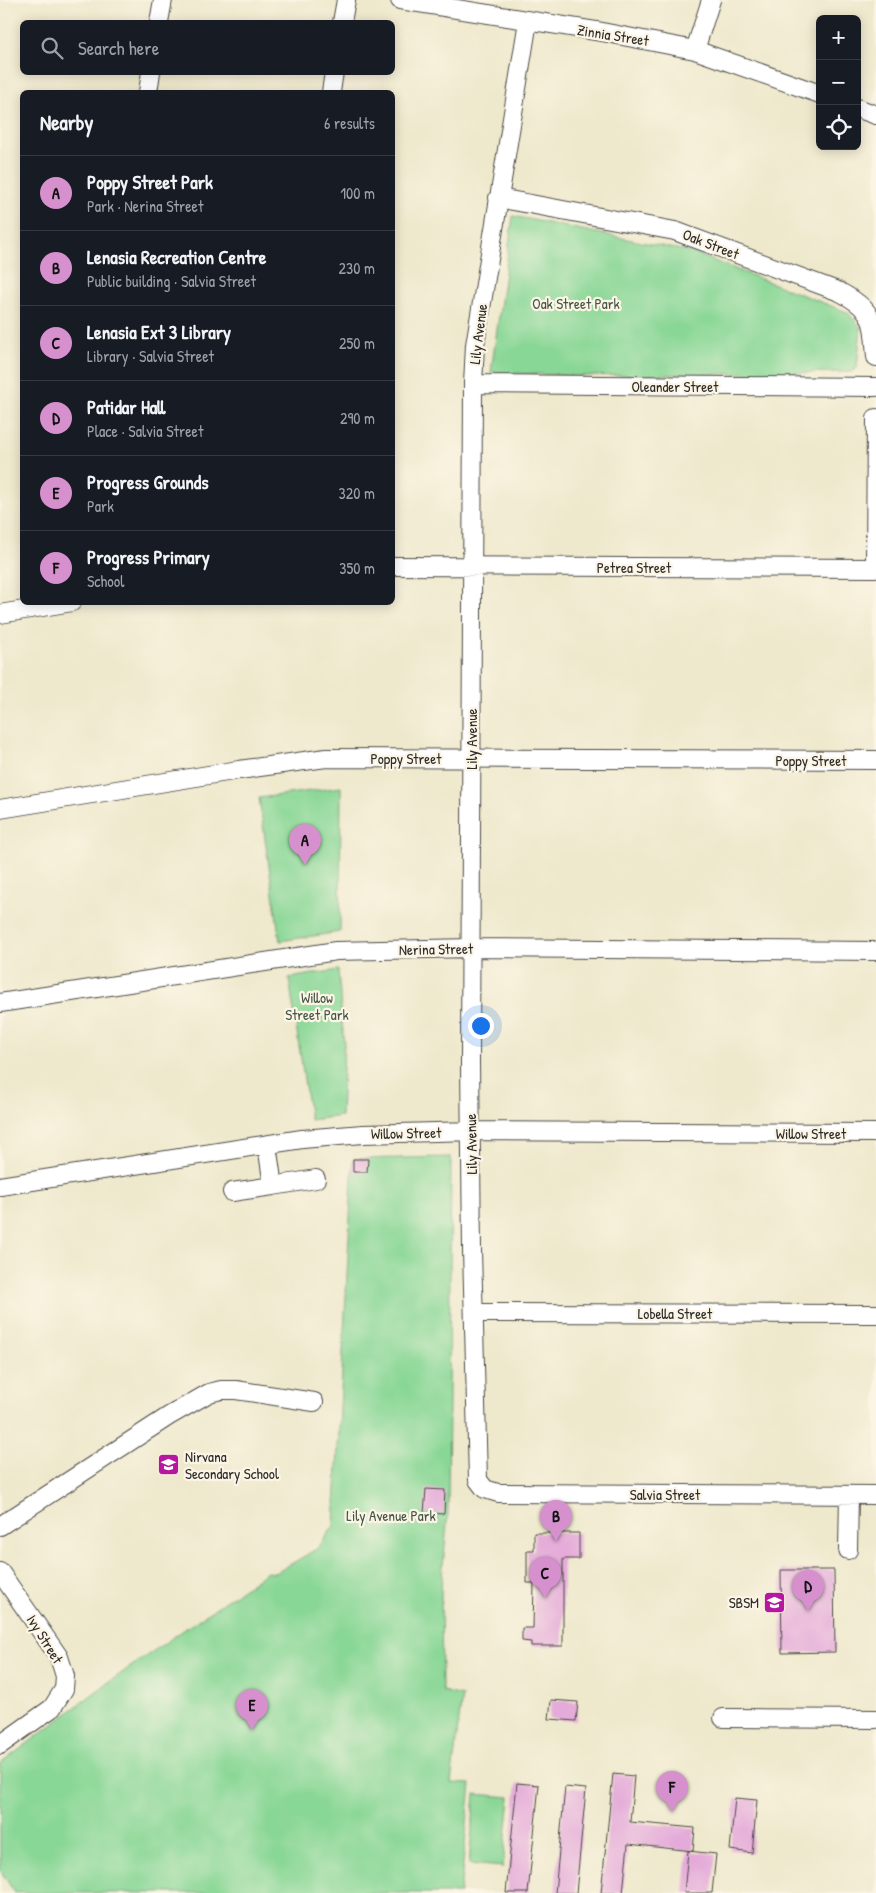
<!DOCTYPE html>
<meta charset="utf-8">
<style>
body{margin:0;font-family:"Patrick Hand",sans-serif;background:#20242c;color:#f1f3f6}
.controls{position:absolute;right:15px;top:15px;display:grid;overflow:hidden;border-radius:8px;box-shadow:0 2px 12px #0003}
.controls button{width:45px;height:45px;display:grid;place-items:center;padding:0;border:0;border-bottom:1px solid #363941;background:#171b24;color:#f1f3f6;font:25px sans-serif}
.you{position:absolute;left:480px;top:1025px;width:18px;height:18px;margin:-12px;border:4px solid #fff;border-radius:50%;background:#1a73e8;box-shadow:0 0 0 8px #1a73e833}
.badge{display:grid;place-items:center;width:32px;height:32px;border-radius:50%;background:#d690ce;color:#111;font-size:16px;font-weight:700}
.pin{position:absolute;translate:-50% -41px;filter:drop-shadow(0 1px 2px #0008)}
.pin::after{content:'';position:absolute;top:26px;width:18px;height:15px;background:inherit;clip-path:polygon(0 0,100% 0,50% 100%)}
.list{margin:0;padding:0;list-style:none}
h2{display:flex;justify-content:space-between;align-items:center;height:65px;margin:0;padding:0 20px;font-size:21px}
h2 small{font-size:16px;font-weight:400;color:#9ea1a6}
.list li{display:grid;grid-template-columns:32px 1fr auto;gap:15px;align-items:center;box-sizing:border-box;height:75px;padding:0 20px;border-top:1px solid #363941}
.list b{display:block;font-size:19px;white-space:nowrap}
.list p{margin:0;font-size:16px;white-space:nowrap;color:#9ea1a6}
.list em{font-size:16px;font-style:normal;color:#9ea1a6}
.icon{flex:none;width:28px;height:28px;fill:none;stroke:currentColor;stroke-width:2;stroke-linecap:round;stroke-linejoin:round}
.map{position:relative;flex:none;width:876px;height:1893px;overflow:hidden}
.search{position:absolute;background:#171b24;box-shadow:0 2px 12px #0003;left:20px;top:20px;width:375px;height:55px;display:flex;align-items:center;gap:12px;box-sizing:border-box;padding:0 18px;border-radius:8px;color:#9ea1a6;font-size:19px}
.panel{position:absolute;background:#171b24;box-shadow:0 2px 12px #0003;left:20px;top:90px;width:375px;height:515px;border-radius:8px}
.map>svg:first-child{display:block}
</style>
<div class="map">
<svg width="876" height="1893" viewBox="0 0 876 1893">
<rect width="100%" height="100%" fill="#fcf5e5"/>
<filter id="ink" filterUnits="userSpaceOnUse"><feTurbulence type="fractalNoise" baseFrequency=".02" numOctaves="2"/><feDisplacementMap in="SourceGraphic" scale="10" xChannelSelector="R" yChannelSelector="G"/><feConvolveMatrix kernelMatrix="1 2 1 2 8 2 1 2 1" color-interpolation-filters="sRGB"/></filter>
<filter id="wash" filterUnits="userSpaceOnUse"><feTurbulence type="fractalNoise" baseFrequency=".0096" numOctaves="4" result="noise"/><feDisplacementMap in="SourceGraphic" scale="20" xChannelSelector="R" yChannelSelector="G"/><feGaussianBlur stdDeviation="1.12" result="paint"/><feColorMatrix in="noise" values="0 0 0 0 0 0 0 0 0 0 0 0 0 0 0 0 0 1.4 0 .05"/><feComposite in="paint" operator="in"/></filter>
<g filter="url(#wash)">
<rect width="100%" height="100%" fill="#eee8cc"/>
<path fill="#89d796" stroke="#5a8160" d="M 513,216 L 691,252 L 847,312 L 861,327 L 857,368 L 851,372 L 576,376 L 491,372 Z
M 341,787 L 340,932 L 280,941 L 259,798 Z
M 338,970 L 344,1044 L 341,1116 L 310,1120 L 289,978 Z
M 451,1157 L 448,1512 L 441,1588 L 442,1691 L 462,1696 L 451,1783 L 471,1784 L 460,1893 L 15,1893 L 0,1870 L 0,1764 L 106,1684 L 267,1572 L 276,1573 L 318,1548 L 334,1526 L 353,1159 Z
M 475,1794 L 510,1797 L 503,1867 L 469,1864 Z"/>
<g id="blocks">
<path fill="#e4aad9" d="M 353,1159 L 368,1159 L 367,1172 L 353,1172 Z
M 426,1489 L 445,1490 L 444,1514 L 424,1513 Z
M 534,1533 L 579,1533 L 579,1559 L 563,1559 L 563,1646 L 531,1646 L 531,1642 L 522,1641 L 522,1628 L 533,1628 L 534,1583 L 527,1583 L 527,1550 L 534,1550 Z
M 781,1570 L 834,1570 L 835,1652 L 782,1653 Z
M 551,1700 L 578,1702 L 576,1721 L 549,1719 Z
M 613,1774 L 634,1776 L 630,1822 L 695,1828 L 693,1851 L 628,1844 L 623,1893 L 601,1893 Z
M 517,1783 L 539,1785 L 528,1893 L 506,1893 Z
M 565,1787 L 586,1789 L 576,1893 L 555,1893 Z
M 735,1798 L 757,1800 L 752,1853 L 730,1850 Z
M 688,1851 L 716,1854 L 712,1893 L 684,1893 Z"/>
</g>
</g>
<g filter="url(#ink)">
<use href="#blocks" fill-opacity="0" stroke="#484743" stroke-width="1"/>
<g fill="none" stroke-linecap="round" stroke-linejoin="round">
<defs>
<path id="minor" d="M 400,0 L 602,32 L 695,50 L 820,94
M 528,21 L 475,345 L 473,384 L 470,1063 L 472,1250 L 478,1480 L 485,1489 L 498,1493 L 876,1495
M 159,22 L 163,0
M 342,22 L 346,0
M 695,50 L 711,0
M 148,92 L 151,72
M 331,92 L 334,72
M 857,108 L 876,115
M 498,198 L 675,231 L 840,292 C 875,311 873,320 876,357
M 473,384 L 876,387
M 392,566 L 876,568
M 875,568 L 876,418
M 0,614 L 72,602
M 0,809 L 239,770 L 326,758 L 876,760
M 0,1003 L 336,951 L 472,948 L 876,951
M 267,1145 L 273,1186 L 316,1179
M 0,1186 L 302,1139 L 363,1134 L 472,1131 L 876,1133
M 232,1192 L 273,1186
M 474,1313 L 876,1314
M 0,1526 L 169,1416 L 209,1393 L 221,1390 L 236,1390 L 314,1402
M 848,1550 L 849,1495
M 0,1572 L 59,1657 L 65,1676 L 64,1689 L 52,1708 L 0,1745
M 723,1718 L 876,1719"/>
</defs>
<use href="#minor" stroke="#484743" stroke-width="20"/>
<use href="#minor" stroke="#fff" stroke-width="18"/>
</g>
</g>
<defs>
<symbol id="school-square" viewBox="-11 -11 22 22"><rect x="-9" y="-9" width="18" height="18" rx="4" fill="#b5179e" stroke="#fcf5e5"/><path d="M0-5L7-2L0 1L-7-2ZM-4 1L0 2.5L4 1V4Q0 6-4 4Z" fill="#fff"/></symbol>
</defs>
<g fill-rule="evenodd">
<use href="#school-square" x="156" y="1452" width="25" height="25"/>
<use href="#school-square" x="762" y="1590" width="25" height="25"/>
</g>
<g text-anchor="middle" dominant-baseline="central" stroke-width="4.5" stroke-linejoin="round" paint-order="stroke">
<g font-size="15" fill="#2b2b2b" stroke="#fcf5e5">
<text transform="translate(613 35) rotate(9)">Zinnia Street</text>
<text transform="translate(711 244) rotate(21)">Oak Street</text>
<text transform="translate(478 334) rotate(-83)">Lily Avenue</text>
<text x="675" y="386">Oleander Street</text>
<text x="634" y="567">Petrea Street</text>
<text transform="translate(471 739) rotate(-90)">Lily Avenue</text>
<text x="406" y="758">Poppy Street</text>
<text x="811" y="760">Poppy Street</text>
<text transform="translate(436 949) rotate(-1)">Nerina Street</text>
<text transform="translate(406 1133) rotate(-1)">Willow Street</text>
<text x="811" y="1133">Willow Street</text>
<text transform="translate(471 1144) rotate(-91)">Lily Avenue</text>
<text x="675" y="1313">Lobella Street</text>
<text x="665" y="1494">Salvia Street</text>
<text transform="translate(45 1639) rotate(58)">Ivy Street</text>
</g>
<g font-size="15" fill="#425646" stroke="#fcf5e5">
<text x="576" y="303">Oak Street Park</text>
<text x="317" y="997">Willow<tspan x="317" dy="17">Street Park</tspan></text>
<text x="391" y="1515">Lily Avenue Park</text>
</g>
<g font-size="15" fill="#2b2b2b" stroke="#fcf5e5" text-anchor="start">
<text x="185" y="1456">Nirvana<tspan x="185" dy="17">Secondary School</tspan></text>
<text x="759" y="1602" text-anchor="end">SBSM</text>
</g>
</g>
</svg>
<div class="controls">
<button>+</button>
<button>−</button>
<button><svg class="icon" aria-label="locate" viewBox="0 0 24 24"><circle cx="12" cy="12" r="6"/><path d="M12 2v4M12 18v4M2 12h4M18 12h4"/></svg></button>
</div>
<div class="you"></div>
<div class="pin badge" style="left:305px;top:865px">A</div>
<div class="pin badge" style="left:556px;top:1541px">B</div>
<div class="pin badge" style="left:545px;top:1598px">C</div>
<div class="pin badge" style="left:808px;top:1611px">D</div>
<div class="pin badge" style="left:252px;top:1730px">E</div>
<div class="pin badge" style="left:672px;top:1812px">F</div>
<div class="search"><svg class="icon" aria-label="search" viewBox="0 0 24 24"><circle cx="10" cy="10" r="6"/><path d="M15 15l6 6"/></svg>Search here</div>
<section class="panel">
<h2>Nearby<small>6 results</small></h2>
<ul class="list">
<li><span class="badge">A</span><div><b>Poppy Street Park</b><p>Park · Nerina Street</p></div><em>100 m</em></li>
<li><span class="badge">B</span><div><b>Lenasia Recreation Centre</b><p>Public building · Salvia Street</p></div><em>230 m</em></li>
<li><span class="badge">C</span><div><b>Lenasia Ext 3 Library</b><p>Library · Salvia Street</p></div><em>250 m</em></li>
<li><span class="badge">D</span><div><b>Patidar Hall</b><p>Place · Salvia Street</p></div><em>290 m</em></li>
<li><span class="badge">E</span><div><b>Progress Grounds</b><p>Park</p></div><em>320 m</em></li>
<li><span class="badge">F</span><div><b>Progress Primary</b><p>School</p></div><em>350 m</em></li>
</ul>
</section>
</div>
